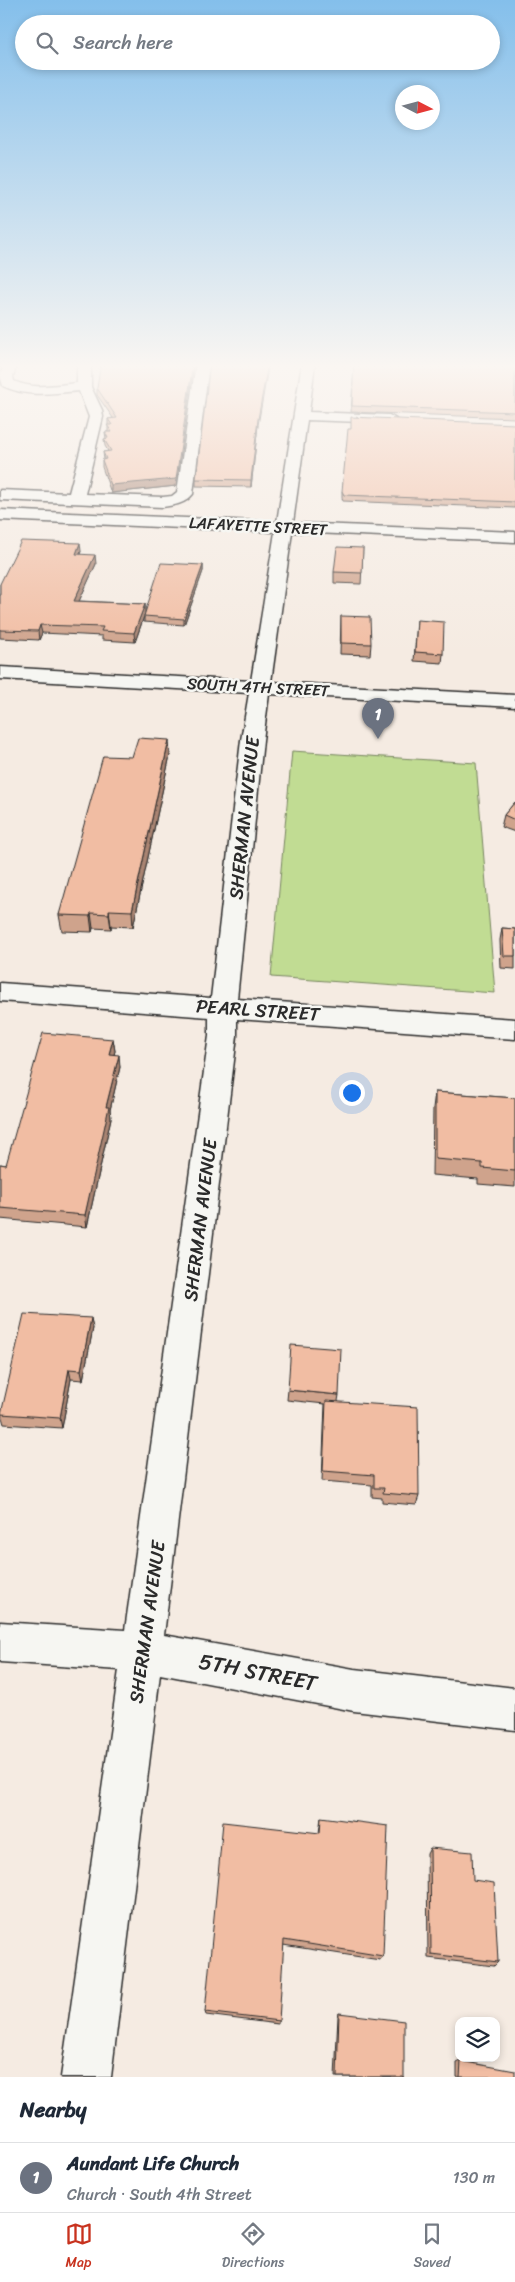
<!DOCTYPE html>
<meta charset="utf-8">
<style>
body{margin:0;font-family:Sriracha,sans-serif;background:#f2f2f3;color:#1f2937}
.controls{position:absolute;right:15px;bottom:15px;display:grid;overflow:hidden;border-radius:10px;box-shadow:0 2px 8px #0003}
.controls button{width:45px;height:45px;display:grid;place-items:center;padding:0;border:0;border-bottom:1px solid #e0e1e3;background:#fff;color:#1f2937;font:25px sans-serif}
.compass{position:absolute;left:395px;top:85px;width:45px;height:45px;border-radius:50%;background:#fff;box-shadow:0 2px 8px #0003;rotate:96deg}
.you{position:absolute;left:351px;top:1092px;width:18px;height:18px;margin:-12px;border:4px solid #fff;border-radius:50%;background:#1a73e8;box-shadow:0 0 0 8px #1a73e833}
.badge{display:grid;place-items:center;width:32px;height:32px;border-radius:50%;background:#c8321e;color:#fff;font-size:16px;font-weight:700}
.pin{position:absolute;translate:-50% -41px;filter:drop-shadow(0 1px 2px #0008)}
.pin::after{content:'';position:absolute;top:26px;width:18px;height:15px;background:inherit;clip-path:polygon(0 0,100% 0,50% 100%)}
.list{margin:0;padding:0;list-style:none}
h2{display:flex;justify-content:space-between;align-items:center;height:65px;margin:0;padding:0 20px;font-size:21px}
h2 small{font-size:16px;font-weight:400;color:#747a83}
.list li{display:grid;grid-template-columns:32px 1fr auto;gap:15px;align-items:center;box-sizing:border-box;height:70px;padding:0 20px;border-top:1px solid #e0e1e3}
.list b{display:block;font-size:19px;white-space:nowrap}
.list p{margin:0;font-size:16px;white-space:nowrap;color:#747a83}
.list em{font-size:16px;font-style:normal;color:#747a83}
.icon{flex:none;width:28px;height:28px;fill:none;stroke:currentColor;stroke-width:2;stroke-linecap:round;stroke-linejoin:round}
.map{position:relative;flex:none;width:515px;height:2077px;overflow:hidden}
.search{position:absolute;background:#fff;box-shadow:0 2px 8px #0003;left:15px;right:15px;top:15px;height:55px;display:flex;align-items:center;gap:12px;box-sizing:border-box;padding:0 18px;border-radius:28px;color:#747a83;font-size:19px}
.sheet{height:135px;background:#fff}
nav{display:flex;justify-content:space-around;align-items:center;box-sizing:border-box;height:70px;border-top:1px solid #e0e1e3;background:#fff;font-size:14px;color:#747a83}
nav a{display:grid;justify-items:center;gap:2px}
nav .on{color:#c8321e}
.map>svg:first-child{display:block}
</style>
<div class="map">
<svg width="515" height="2077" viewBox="0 0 515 2077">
<rect width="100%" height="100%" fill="#f5ebe2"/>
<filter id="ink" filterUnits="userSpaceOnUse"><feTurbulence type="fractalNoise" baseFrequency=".02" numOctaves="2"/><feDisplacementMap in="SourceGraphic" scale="10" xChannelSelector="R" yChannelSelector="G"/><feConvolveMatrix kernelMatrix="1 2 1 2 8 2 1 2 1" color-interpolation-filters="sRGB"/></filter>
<g filter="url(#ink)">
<path fill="#c1dc93" stroke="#76845f" d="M 292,751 L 476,763 L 495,993 L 271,977 Z"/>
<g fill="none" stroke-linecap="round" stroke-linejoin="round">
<defs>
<path id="minor" d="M 5,363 L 18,363 L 13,376 L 14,381 C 33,390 57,385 77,383 L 77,363 L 91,363 L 91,387 L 102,410 L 103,417 L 85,494 L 163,497 L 172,496 L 177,492 L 196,363 L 209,363 L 193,494 C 185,504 175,505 163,507 L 0,500 L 0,490 L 69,493 L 89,417 L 79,391 C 54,393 27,398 3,386 L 0,375 Z
M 302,363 L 315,363 L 309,412 L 389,415 L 396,419 L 389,423 L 307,420 L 293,523 L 515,532 L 515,542 L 292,532 L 271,682 L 515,695 L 515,707 L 269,694 L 263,740 L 237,999 L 515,1019 L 515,1039 L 237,1019 L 237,1036 L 164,1635 L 354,1669 L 515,1688 L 515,1730 L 354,1711 L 160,1674 L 111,2077 L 61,2077 L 119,1670 L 0,1662 L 0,1622 L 125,1630 L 209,1036 L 209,1017 L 0,1001 L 0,983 L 211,998 L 241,740 L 249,693 L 0,679 L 0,667 L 251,681 L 275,532 L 0,520 L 0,510 L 277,522 Z"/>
</defs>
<use href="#minor" stroke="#2b2b2b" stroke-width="3"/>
<use href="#minor" fill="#f6f6f2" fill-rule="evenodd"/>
</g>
<path fill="#cfa38c" stroke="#2b2b2b" d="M 354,363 L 515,363 L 515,418 L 351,412 Z
M 97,388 L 176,486 L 111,493 L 102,467 L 102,460 L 104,460 L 103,452 L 108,451 L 105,446 L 104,439 L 106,439 L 105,432 L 108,432 L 108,419 L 113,418 L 97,395 Z
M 515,424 L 515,508 L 343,501 L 342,498 L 342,491 Z
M 258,425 L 251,487 L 196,486 L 196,479 Z
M 363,548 L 361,584 L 334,583 L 334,572 Z
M 81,551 L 80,555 L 96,564 L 79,601 L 145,604 L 145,611 L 203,565 L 203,571 L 184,625 L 144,622 L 144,617 L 135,642 L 102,640 L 102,636 L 42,633 L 39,640 L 0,638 L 0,584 Z
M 341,616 L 371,644 L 370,655 L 340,654 Z
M 417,620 L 443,654 L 442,663 L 414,661 Z
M 170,755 L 133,927 L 111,926 L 111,929 L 93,928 L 92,932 L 62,931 L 59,915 L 132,757 Z
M 515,802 L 515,832 L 501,827 L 504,815 Z
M 502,928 L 515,929 L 515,969 L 501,968 L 500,940 Z
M 113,1039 L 115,1051 L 114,1054 L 120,1067 L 110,1110 L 111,1118 L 87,1227 L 0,1219 L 0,1164 L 6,1165 Z
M 435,1092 L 515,1098 L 515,1187 L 478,1184 L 478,1179 L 432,1175 L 433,1108 Z
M 93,1328 L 83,1380 L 71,1379 L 62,1428 L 4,1424 L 1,1414 Z
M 288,1390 L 339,1395 L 338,1401 L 419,1496 L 416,1505 L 382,1502 L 382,1498 L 372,1497 L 372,1485 L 322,1481 L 325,1404 L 287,1400 Z
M 321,1817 L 383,1956 L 380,1960 L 283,1945 L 278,2024 L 206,2015 L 205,2012 L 319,1833 Z
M 430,1848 L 473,1880 L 498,1962 L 494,1966 L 428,1958 L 427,1854 Z
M 339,2013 L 404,2077 L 335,2077 L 338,2016 Z
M 461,2061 L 515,2077 L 457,2077 L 457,2063 Z"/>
<path fill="#a98472" stroke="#2b2b2b" d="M 193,363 L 194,363 L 176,486 L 111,493 L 111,485 Z
M 268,363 L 269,363 L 258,425 L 251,487 L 251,480 L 258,419 Z
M 80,543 L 81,551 L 77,563 L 76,554 Z
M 95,555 L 96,564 L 75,610 L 74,601 Z
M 203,565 L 203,571 L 184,625 L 184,619 Z
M 145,604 L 145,613 L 135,642 L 134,633 Z
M 40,625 L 42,633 L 39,640 L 38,631 Z
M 169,740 L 170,755 L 133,927 L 132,911 Z
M 109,910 L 111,926 L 111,929 L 109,914 Z
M 91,913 L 93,928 L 92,932 L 90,916 Z
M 113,1039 L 115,1051 L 111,1066 L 109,1054 Z
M 119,1055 L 120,1067 L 110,1110 L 111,1118 L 87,1227 L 85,1215 L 106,1107 Z
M 91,1318 L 93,1328 L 83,1380 L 81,1370 Z
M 69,1369 L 71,1379 L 62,1428 L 60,1418 Z"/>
<path fill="#f1bda3" stroke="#2b2b2b" d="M 102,363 L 193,363 L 176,479 L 111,485 L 102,460 L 106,459 L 103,452 L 111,451 L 104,439 L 108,438 L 105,432 L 112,432 L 107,425 L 112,425 L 108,419 L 117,418 L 97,388 L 100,369 Z
M 210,363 L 268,363 L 258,419 L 251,480 L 196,479 Z
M 354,363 L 515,363 L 515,412 L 352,406 Z
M 351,417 L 515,424 L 515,502 L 344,495 L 342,491 L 348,429 L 351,429 Z
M 21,541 L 80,543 L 76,554 L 95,555 L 74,601 L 145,604 L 134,633 L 101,631 L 103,627 L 40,625 L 38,631 L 0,630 L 0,584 Z
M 337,547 L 363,548 L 362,573 L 334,572 Z
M 161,563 L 203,565 L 184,619 L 144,616 Z
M 341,616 L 370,617 L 371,644 L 341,643 Z
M 417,620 L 444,622 L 443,654 L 415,652 Z
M 138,738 L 169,740 L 132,911 L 109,910 L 109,914 L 91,913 L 90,916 L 59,915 L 103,756 L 132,757 Z
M 515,802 L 515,820 L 504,815 Z
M 502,928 L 515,929 L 515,956 L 504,956 Z
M 43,1033 L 113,1039 L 109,1054 L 119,1055 L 106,1107 L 109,1107 L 85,1215 L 0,1208 L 0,1164 L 6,1165 Z
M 435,1092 L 515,1098 L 515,1171 L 482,1168 L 482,1163 L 435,1159 Z
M 24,1314 L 91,1318 L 81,1370 L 69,1369 L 60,1418 L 1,1414 Z
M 291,1345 L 341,1349 L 339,1395 L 288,1390 Z
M 326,1401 L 418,1407 L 419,1496 L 383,1493 L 384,1488 L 374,1488 L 374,1475 L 323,1471 Z
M 321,1817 L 388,1826 L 383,1956 L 284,1940 L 279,2021 L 205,2012 L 223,1822 L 320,1833 Z
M 430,1848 L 472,1852 L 473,1880 L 494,1883 L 498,1962 L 431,1954 Z
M 339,2013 L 404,2021 L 404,2077 L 337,2077 Z
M 461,2061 L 515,2071 L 515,2077 L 460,2077 Z"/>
</g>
<linearGradient id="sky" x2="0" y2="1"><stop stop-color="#84bfeb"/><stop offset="0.56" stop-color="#faf6f2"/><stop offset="1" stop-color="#faf6f2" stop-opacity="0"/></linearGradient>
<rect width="515" height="654" fill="url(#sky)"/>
<g text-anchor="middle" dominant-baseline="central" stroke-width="5" stroke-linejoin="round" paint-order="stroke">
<g font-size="16" fill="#2b2b2b" stroke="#f6f6f2">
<text transform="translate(258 526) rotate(3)">LAFAYETTE STREET</text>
<text transform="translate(258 687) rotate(3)">SOUTH 4TH STREET</text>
</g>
<g font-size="19" fill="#2b2b2b" stroke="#f6f6f2">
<text transform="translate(244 818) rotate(-84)">SHERMAN AVENUE</text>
<text transform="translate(258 1010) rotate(4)">PEARL STREET</text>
<text transform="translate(200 1220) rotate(-83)">SHERMAN AVENUE</text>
<text transform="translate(147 1622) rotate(-82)">SHERMAN AVENUE</text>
</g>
<g font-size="22" fill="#2b2b2b" stroke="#f6f6f2">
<text transform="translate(258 1672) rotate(11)">5TH STREET</text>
</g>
</g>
</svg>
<div class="controls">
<button><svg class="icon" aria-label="layers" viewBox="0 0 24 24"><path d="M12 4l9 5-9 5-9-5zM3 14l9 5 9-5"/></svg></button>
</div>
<svg class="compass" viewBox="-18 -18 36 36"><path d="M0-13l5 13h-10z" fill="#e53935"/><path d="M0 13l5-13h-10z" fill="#747a83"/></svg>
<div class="you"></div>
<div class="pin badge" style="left:378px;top:739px;background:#6b7280">1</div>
<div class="search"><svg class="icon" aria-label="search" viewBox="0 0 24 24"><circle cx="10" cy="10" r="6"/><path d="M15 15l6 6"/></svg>Search here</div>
</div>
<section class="sheet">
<h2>Nearby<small></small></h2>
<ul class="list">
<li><span class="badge" style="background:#6b7280">1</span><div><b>Aundant Life Church</b><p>Church · South 4th Street</p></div><em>130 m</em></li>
</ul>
</section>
<nav>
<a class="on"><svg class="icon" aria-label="map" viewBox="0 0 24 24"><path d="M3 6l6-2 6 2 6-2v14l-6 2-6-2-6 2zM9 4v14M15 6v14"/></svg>Map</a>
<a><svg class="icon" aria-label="directions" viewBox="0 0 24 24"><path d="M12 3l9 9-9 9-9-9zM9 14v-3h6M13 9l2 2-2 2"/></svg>Directions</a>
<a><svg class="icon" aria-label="saved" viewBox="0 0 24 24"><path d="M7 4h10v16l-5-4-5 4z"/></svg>Saved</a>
</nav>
